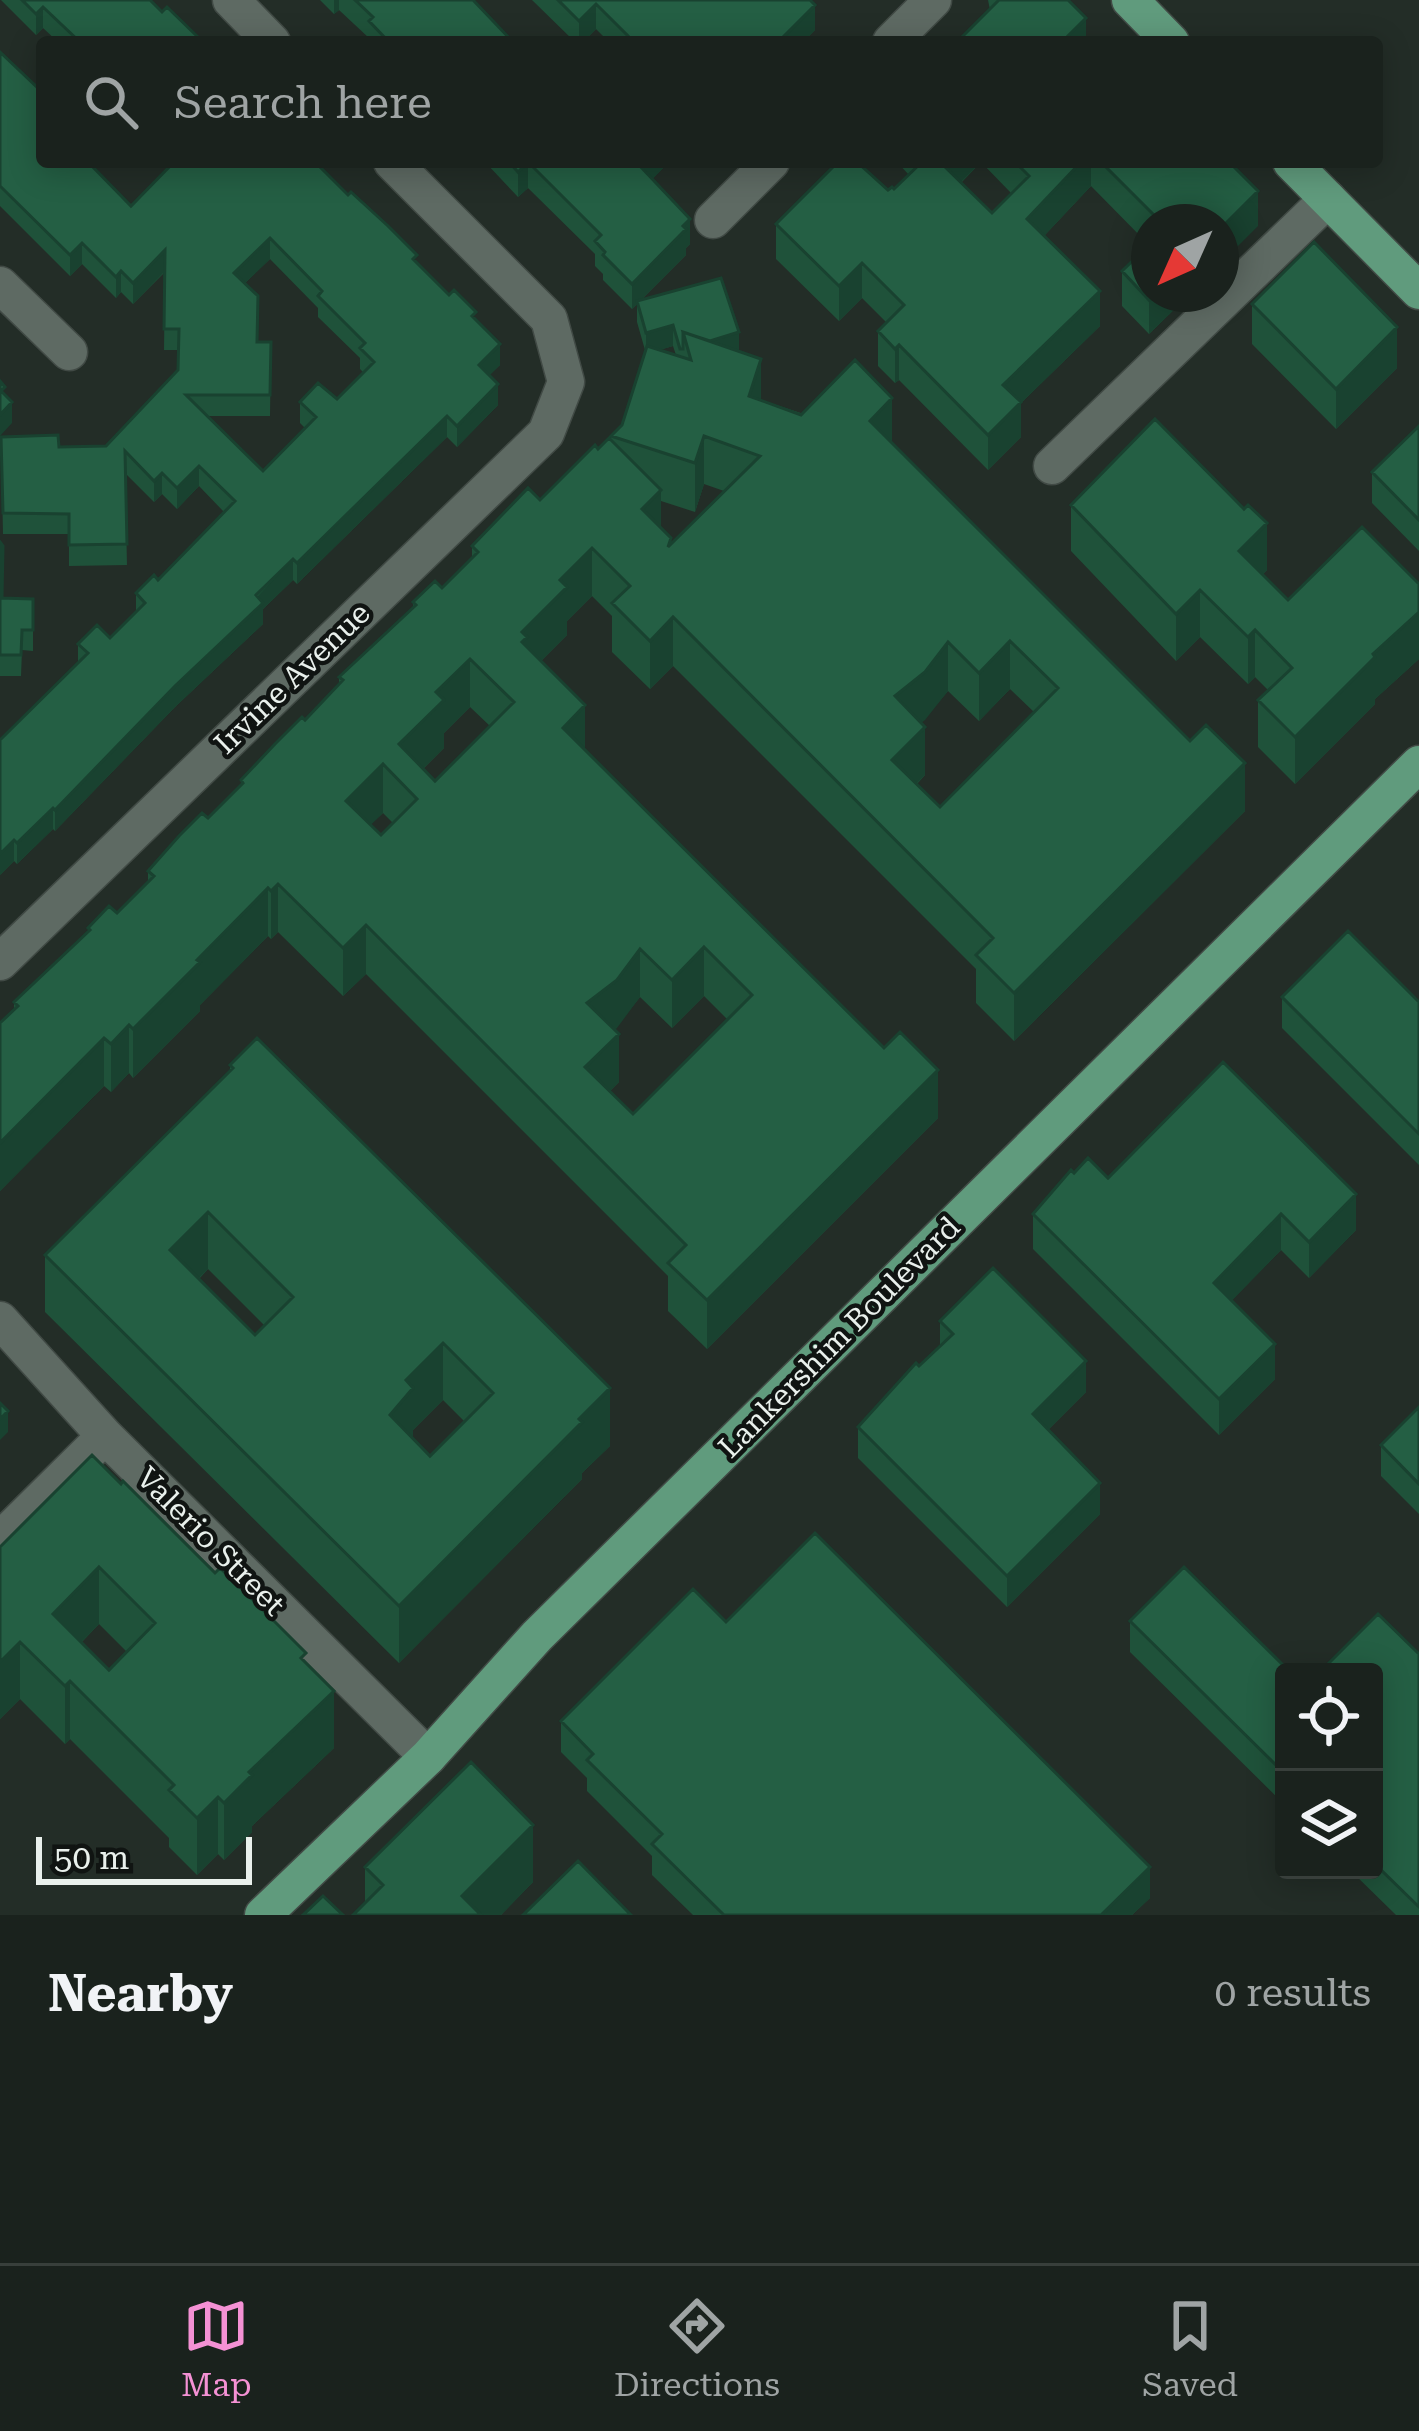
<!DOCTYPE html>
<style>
body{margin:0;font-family:"Roboto Serif",serif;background:#232a26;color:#f1f3f6}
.controls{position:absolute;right:36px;bottom:36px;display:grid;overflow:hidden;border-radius:12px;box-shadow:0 6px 30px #0003}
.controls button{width:108px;height:108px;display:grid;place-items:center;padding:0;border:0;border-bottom:3px solid #383f3b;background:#1a221d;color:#f1f3f6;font:60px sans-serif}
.compass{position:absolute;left:1131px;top:204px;width:108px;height:108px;border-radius:50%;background:#1a221d;box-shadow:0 6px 30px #0003;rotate:225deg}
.scale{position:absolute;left:36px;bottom:30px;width:216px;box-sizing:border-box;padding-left:12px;border:6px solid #e9f0ec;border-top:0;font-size:33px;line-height:42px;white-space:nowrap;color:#e9f0ec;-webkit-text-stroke:9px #101412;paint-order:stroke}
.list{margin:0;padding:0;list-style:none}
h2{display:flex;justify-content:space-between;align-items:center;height:156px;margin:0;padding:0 48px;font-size:51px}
h2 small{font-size:39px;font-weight:400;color:#9fa4a4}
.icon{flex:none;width:66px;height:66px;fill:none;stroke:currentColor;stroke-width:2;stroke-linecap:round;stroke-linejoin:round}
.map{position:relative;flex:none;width:1419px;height:1915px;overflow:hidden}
.search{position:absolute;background:#1a221d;box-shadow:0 6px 30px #0003;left:36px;right:36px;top:36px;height:132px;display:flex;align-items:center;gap:30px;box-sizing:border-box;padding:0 42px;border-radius:12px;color:#9fa4a4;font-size:45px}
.sheet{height:348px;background:#1a221d}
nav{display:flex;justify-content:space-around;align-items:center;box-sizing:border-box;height:168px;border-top:3px solid #383f3b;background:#1a221d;font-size:33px;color:#9fa4a4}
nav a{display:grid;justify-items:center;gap:6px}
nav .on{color:#f491d4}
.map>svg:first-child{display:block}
</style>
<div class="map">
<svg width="1419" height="1915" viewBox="0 0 1419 1915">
<rect width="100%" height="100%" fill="#232d27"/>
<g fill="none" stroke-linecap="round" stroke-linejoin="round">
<defs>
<path id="minor" d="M 231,0 L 272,42
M 891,42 L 933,0
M 713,220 L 771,162
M 0,285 L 69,352
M 1052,466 L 1328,199
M 0,962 L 546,433 L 566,382 L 549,319 L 392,162
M 0,1320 L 105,1436 L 428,1757
M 0,1540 L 105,1436"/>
<path id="major" d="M 1130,0 L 1171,42
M 1291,162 L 1419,291
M 263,1915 L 428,1757 L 537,1636 L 1419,764"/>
</defs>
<use href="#minor" stroke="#414a45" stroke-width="39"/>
<use href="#major" stroke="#414a45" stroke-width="39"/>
<use href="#minor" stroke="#5e6a63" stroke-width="36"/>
<use href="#major" stroke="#609b7d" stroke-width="36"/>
</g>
<path fill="#1f523a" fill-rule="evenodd" d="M 1,0 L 150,0 L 162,12 L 203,42 L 58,42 L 43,28 L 36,35 Z
M 320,0 L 473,0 L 513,42 L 369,42 L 369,38 L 339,10 L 334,14 Z
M 532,0 L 810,0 L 815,30 L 803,42 L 609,42 L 596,29 L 583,42 L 575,42 Z
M 988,0 L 1068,0 L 1086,42 L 990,10 Z
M 0,52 L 42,162 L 131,206 L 318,162 L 318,165 L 449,295 L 476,320 L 500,365 L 489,375 L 498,405 L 457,447 L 447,437 L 297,584 L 293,580 L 263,609 L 263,624 L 175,707 L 55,831 L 53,829 L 17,864 L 14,861 L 0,875 L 78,662 L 78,644 L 110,638 L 136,612 L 136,593 L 158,580 L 224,512 L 199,486 L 177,509 L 162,494 L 154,502 L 125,473 L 127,565 L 69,566 L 69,534 L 3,534 L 1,437 L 59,447 L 106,446 L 178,370 L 178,350 L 164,350 L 165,272 L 133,304 L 121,292 L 116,298 L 82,264 L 70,276 L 0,206 ZM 270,259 L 318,308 L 318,317 L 360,358 L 360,369 L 363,372 L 337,399 L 300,402 L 300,423 L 305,428 L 263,471 L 207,416 L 270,416 L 271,342 L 258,342 L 245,283 Z
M 485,162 L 669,162 L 652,179 L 690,244 L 686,248 L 686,255 L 641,300 L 739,351 L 761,400 L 892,443 L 1245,811 L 1014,1041 L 976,1003 L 976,969 L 673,666 L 650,689 L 612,652 L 612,616 L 592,596 L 567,621 L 567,635 L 541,661 L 585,750 L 938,1118 L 707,1349 L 668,1311 L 668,1276 L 366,974 L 343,996 L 278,932 L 271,939 L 268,936 L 200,1005 L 200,1011 L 133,1078 L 129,1073 L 111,1092 L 104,1086 L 0,1191 L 0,1023 L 14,1010 L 14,1002 L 88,932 L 88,928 L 117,913 L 148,882 L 148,871 L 208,818 L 241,785 L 241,780 L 305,720 L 339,685 L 339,677 L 413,607 L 413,602 L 442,588 L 472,557 L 472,546 L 540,500 L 611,439 L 611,436 L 622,425 L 645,350 L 637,322 L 637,304 L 632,309 L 603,280 L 603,274 L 595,266 L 595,254 L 528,188 L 518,197 ZM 673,346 L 676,355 L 659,350 ZM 704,484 L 724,491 L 671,545 L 661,528 L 661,501 L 695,512 ZM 1010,689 L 1034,712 L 940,807 L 917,784 L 925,775 L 921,723 L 948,691 L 979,721 ZM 470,707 L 490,726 L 435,781 L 423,769 L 444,748 L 444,733 ZM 383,813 L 393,823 L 381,835 L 370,825 ZM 704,996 L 727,1019 L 633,1114 L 610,1091 L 619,1082 L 614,1030 L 640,997 L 672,1028 Z
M 897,162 L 1229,162 L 1258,226 L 1221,222 L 1149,222 L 1149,245 L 1091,186 L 1044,236 L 1100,326 L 1021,403 L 1021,437 L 988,470 L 899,380 L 895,383 L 878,366 L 878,331 L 886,322 L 862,298 L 839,321 L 776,259 L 776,224 L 894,189 L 909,175 ZM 981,162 L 1011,193 L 992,213 L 961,183 Z
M 1122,271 L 1190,294 L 1149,334 L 1122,306 Z
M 1252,304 L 1397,368 L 1336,429 L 1252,344 Z
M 1419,426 L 1419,551 L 1372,503 L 1372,472 Z
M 1071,505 L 1267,570 L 1263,574 L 1288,600 L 1419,584 L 1419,659 L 1375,699 L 1375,704 L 1295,784 L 1258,747 L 1258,700 L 1268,690 L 1255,677 L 1248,684 L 1200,637 L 1176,661 L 1071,551 Z
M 0,542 L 2,598 L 33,599 L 33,651 L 22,650 L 21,676 L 0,676 Z
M 1282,997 L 1419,1002 L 1419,1165 L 1282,1028 Z
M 230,1065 L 610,1446 L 582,1473 L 582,1479 L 399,1663 L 45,1312 L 45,1255 L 230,1072 ZM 208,1269 L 265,1326 L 255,1335 L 199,1279 ZM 443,1400 L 464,1421 L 430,1456 L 413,1439 L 413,1430 Z
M 1074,1173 L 1108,1178 L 1356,1230 L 1309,1278 L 1281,1250 L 1232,1300 L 1275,1379 L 1219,1435 L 1033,1249 L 1033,1214 Z
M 940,1321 L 1086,1392 L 1048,1430 L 1100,1514 L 1007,1607 L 858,1458 L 858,1427 L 940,1346 Z
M 1419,1407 L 1419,1514 L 1381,1476 L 1381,1445 Z
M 92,1455 L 306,1662 L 334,1748 L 252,1826 L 252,1832 L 224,1860 L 218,1854 L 197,1875 L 169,1847 L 169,1838 L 70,1739 L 65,1744 L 20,1699 L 0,1719 L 0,1547 ZM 99,1624 L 127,1652 L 109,1670 L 82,1642 Z
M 1130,1621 L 1284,1672 L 1284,1804 L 1130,1652 Z
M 726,1622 L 1150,1898 L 1132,1915 L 693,1915 L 652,1875 L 652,1856 L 587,1791 L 587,1778 L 561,1752 L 561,1721 Z
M 1419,1654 L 1419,1915 L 1396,1915 L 1350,1870 L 1374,1870 L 1374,1672 Z
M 365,1867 L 533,1882 L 501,1915 L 353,1915 L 365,1903 Z"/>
<path fill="#194230" d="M 334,0 L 339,0 L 339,10 L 334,14 Z
M 596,4 L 596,29 L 583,42 L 579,42 L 579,21 Z
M 815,5 L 815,30 L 803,42 L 778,42 Z
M 43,7 L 43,28 L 36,35 L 36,14 Z
M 1086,18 L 1086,42 L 1067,42 L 1067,37 Z
M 528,162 L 528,188 L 518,197 L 518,172 Z
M 644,162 L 669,162 L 640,192 L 640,166 Z
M 947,162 L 981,162 L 943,200 L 943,165 Z
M 1081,162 L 1091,162 L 1091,186 L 1027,254 L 1027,219 Z
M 1258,191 L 1258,226 L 1221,263 L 1221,228 Z
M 690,219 L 690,244 L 686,248 L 686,255 L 632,309 L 632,284 Z
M 270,238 L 270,259 L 234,294 L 234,273 Z
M 82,243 L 82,264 L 70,276 L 70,255 Z
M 165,250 L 165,271 L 133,304 L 133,283 Z
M 862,263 L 862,298 L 839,321 L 839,286 Z
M 121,271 L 121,292 L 116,298 L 116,277 Z
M 1100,291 L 1100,326 L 1021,403 L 1021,437 L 988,470 L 988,435 L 1003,385 Z
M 1155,294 L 1190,294 L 1149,334 L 1149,300 Z
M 673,325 L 673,346 L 646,354 L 646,333 Z
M 1397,327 L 1397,368 L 1336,429 L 1336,389 Z
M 739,332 L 739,353 L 691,360 L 688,347 Z
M 500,344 L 500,365 L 479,386 L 479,365 Z
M 899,345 L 899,380 L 895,383 L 895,349 Z
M 761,359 L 761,407 L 749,396 Z
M 498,384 L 498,405 L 457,447 L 457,426 Z
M 892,398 L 892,446 L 870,421 Z
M 12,402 L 12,423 L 0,436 L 0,415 Z
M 447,416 L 447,437 L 297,584 L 297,563 Z
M 704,436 L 704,484 L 695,512 L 695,463 Z
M 199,466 L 199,486 L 177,509 L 177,488 Z
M 162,473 L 162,494 L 154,502 L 154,481 Z
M 661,490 L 661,538 L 642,509 Z
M 1267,523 L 1267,570 L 1239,598 L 1239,551 Z
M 592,548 L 592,596 L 567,621 L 567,635 L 527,675 L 527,685 L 522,632 L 560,580 Z
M 293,559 L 293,580 L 263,609 L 263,624 L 175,707 L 55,831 L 55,810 Z
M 1200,590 L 1200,637 L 1176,661 L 1176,614 Z
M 1419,612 L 1419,659 L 1375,699 L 1375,704 L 1295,784 L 1295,737 L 1373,654 Z
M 673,617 L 673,666 L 650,689 L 650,641 Z
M 1255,630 L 1255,677 L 1248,684 L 1248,637 Z
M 1010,641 L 1010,689 L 979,721 L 979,673 Z
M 948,642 L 948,691 L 925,720 L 895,744 L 895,696 Z
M 470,659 L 470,707 L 444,733 L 444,748 L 405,786 L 399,744 L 436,692 Z
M 585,705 L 585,753 L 563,728 Z
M 925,727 L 925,775 L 892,808 L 892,760 Z
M 1245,763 L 1245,811 L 1014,1041 L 1014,993 Z
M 383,764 L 383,813 L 346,849 L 346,801 Z
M 53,808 L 53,829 L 17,864 L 17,843 Z
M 14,840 L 14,861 L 0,875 L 0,854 Z
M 278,884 L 278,932 L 271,939 L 271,891 Z
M 268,888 L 268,936 L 200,1005 L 200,1011 L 133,1078 L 133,1029 L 197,960 Z
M 366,925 L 366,974 L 343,996 L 343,948 Z
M 704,947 L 704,996 L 672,1028 L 672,980 Z
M 640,949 L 640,997 L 617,1028 L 587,1051 L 587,1003 Z
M 129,1025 L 129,1073 L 111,1092 L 111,1044 Z
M 619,1034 L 619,1082 L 585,1115 L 585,1067 Z
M 104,1038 L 104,1086 L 0,1191 L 0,1143 Z
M 938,1070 L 938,1118 L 707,1349 L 707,1300 Z
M 1356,1194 L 1356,1230 L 1309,1278 L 1309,1242 Z
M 208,1212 L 208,1269 L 170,1307 L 170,1250 Z
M 1281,1214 L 1281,1250 L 1214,1319 L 1214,1283 Z
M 443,1343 L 443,1400 L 413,1430 L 413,1445 L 390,1415 L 406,1380 Z
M 1275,1344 L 1275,1379 L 1219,1435 L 1219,1399 Z
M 1086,1361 L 1086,1392 L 1033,1445 L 1033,1414 Z
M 610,1388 L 610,1446 L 582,1473 L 582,1479 L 399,1663 L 399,1606 Z
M 8,1411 L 8,1432 L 0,1440 L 0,1419 Z
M 1100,1483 L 1100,1514 L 1007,1607 L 1007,1576 Z
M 99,1567 L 99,1624 L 53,1671 L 53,1614 Z
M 20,1642 L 20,1699 L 0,1719 L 0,1662 Z
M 70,1681 L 70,1739 L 65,1744 L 65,1686 Z
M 334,1691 L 334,1748 L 252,1826 L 252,1832 L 224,1860 L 224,1803 L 249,1772 Z
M 218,1797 L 218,1854 L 197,1875 L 197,1818 Z
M 533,1825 L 533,1882 L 501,1915 L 462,1915 L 462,1896 Z
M 1150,1867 L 1150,1898 L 1132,1915 L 1101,1915 Z"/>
<path fill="#245f44" stroke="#194230" stroke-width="3" fill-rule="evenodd" d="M 22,0 L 150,0 L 162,12 L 167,7 L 203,42 L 80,42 L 43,7 L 36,14 Z
M 355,0 L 473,0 L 513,42 L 389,42 L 369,21 L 373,17 Z
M 558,0 L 810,0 L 815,5 L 778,42 L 623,42 L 629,37 L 596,4 L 579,21 Z
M 999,0 L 1068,0 L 1086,18 L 1067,37 L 1073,42 L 957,42 Z
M 0,52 L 42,92 L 42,162 L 88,162 L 131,206 L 174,162 L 315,162 L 348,195 L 351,192 L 388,226 L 417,255 L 413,259 L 449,295 L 454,290 L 476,312 L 472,316 L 500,344 L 479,365 L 498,384 L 457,426 L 447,416 L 297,563 L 293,559 L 256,595 L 263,603 L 175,686 L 55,810 L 53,808 L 17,843 L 14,840 L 0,854 L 0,740 L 88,653 L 78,644 L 97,625 L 110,638 L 145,603 L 136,593 L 154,575 L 158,580 L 235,501 L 199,466 L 177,488 L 162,473 L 154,481 L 125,451 L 127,544 L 69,545 L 69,514 L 3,513 L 1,437 L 58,435 L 59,447 L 106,446 L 178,370 L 179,329 L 164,329 L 165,250 L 133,283 L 121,271 L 116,277 L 82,243 L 70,255 L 0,186 ZM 270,238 L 322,291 L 318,296 L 365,343 L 360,348 L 374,362 L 337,399 L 318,383 L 300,402 L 316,417 L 263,471 L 186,395 L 270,395 L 271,342 L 257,342 L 258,296 L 234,273 Z
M 509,162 L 644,162 L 640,166 L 690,219 L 683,226 L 686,229 L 632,284 L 603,255 L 605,252 L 595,241 L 601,235 L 528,162 L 518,172 Z
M 838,162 L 857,162 L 888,190 L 892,187 L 894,189 L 922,162 L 947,162 L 943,165 L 992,213 L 1029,176 L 1015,162 L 1081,162 L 1027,219 L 1100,291 L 1003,385 L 1021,402 L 988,435 L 899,345 L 895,349 L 878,331 L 904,305 L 862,263 L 839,286 L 776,224 Z
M 1101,162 L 1229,162 L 1258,191 L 1221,228 L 1221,222 L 1161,222 Z
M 1314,242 L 1397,327 L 1336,389 L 1252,304 Z
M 1149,245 L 1149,294 L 1155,294 L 1149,300 L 1122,271 Z
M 721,278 L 739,332 L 710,341 L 683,332 L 683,349 L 680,349 L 673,325 L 646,333 L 637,301 Z
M 683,332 L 761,359 L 749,396 L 801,415 L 855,360 L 892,398 L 870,421 L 1190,741 L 1206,725 L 1245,763 L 1014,993 L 976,955 L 993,938 L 673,617 L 650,641 L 612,603 L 630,586 L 592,548 L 560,580 L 567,587 L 522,632 L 527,637 L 522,642 L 585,705 L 563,728 L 884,1048 L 900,1032 L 938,1070 L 707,1300 L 668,1263 L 686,1245 L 366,925 L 343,948 L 278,884 L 271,891 L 268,888 L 197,960 L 200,962 L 133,1029 L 129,1025 L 111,1044 L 104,1038 L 0,1143 L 0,1023 L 18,1006 L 14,1002 L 90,930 L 88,928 L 109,906 L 117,913 L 154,876 L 148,871 L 179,836 L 202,813 L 208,818 L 243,783 L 241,780 L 275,744 L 302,717 L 305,720 L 343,680 L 339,677 L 416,605 L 413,602 L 435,581 L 442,588 L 478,552 L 472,546 L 528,488 L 540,500 L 595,445 L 598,449 L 609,438 L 661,490 L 642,509 L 671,538 L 668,547 L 760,456 L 704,436 L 695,463 L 611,436 L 622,425 L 647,346 L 691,360 ZM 1010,641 L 1058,688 L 940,807 L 892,760 L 925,727 L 895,696 L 925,672 L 948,642 L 979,673 ZM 470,659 L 514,702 L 435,781 L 399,744 L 444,700 L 436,692 ZM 383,764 L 417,799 L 381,835 L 346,801 ZM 704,947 L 752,995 L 633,1114 L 585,1067 L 619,1034 L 587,1003 L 617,980 L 640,949 L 672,980 Z
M 0,381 L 5,387 L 1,391 L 12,402 L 0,415 Z
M 1155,419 L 1244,509 L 1248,505 L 1267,523 L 1239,551 L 1288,600 L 1362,527 L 1419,584 L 1419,612 L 1373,654 L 1375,657 L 1295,737 L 1258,700 L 1292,668 L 1255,630 L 1248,637 L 1200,590 L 1176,614 L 1071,505 Z
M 1419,426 L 1419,520 L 1372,472 Z
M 0,542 L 3,546 L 2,598 L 33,599 L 33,630 L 22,630 L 21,655 L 0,655 Z
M 1348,931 L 1419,1002 L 1419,1134 L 1282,997 Z
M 257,1038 L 610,1388 L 579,1419 L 582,1422 L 399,1606 L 45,1255 L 233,1068 L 230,1065 ZM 208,1212 L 293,1297 L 255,1335 L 170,1250 ZM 443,1343 L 493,1393 L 430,1456 L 390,1415 L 413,1388 L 406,1380 Z
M 1223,1062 L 1356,1194 L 1309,1242 L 1281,1214 L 1214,1283 L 1275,1344 L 1219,1399 L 1033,1214 L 1071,1170 L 1074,1173 L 1088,1158 L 1108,1178 Z
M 993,1268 L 1086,1361 L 1033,1414 L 1100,1483 L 1007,1576 L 858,1427 L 916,1363 L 919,1366 L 953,1334 L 940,1321 Z
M 0,1403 L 8,1411 L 0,1419 Z
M 1419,1407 L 1419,1484 L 1381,1445 Z
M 92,1455 L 121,1484 L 123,1481 L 215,1573 L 220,1568 L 243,1590 L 306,1653 L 301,1658 L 334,1691 L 249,1772 L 252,1775 L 224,1803 L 218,1797 L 197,1818 L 169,1790 L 174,1785 L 70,1681 L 65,1686 L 20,1642 L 0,1662 L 0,1547 ZM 99,1567 L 155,1623 L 109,1670 L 53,1614 Z
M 815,1533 L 1150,1867 L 1101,1915 L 724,1915 L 652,1844 L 662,1834 L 587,1760 L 593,1754 L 561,1721 L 693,1589 L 726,1622 Z
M 1184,1567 L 1290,1672 L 1284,1672 L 1284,1773 L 1130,1621 Z
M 1378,1614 L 1419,1654 L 1419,1907 L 1374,1863 L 1374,1672 L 1320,1672 Z
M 471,1762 L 533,1825 L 462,1896 L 481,1915 L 353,1915 L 383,1885 L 365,1867 Z
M 578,1861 L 631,1915 L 523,1915 Z
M 323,1896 L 343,1915 L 303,1915 Z"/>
<g text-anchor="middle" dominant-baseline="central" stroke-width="9" stroke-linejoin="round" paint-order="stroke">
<g font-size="30" fill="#e9f0ec" stroke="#101412">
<text transform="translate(292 678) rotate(-44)">Irvine Avenue</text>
<text transform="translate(839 1337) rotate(-45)">Lankershim Boulevard</text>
<text transform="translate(211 1541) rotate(45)">Valerio Street</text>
</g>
</g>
</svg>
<div class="controls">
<button><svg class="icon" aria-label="locate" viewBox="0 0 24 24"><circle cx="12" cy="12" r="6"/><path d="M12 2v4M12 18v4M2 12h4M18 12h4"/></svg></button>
<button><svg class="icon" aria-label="layers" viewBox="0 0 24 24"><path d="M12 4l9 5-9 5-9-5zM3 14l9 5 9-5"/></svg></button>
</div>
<svg class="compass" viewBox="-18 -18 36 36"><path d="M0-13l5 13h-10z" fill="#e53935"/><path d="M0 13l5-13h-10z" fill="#9fa4a4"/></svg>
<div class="scale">50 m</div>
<div class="search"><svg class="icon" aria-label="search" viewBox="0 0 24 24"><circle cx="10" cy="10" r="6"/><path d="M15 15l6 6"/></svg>Search here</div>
</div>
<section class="sheet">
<h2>Nearby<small>0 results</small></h2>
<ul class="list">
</ul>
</section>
<nav>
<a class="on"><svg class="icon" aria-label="map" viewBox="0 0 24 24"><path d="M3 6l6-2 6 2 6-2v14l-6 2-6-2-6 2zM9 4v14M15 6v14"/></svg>Map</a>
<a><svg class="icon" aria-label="directions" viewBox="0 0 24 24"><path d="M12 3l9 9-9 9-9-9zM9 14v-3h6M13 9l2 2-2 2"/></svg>Directions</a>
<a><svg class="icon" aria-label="saved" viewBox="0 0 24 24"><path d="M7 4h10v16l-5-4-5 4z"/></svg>Saved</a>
</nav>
